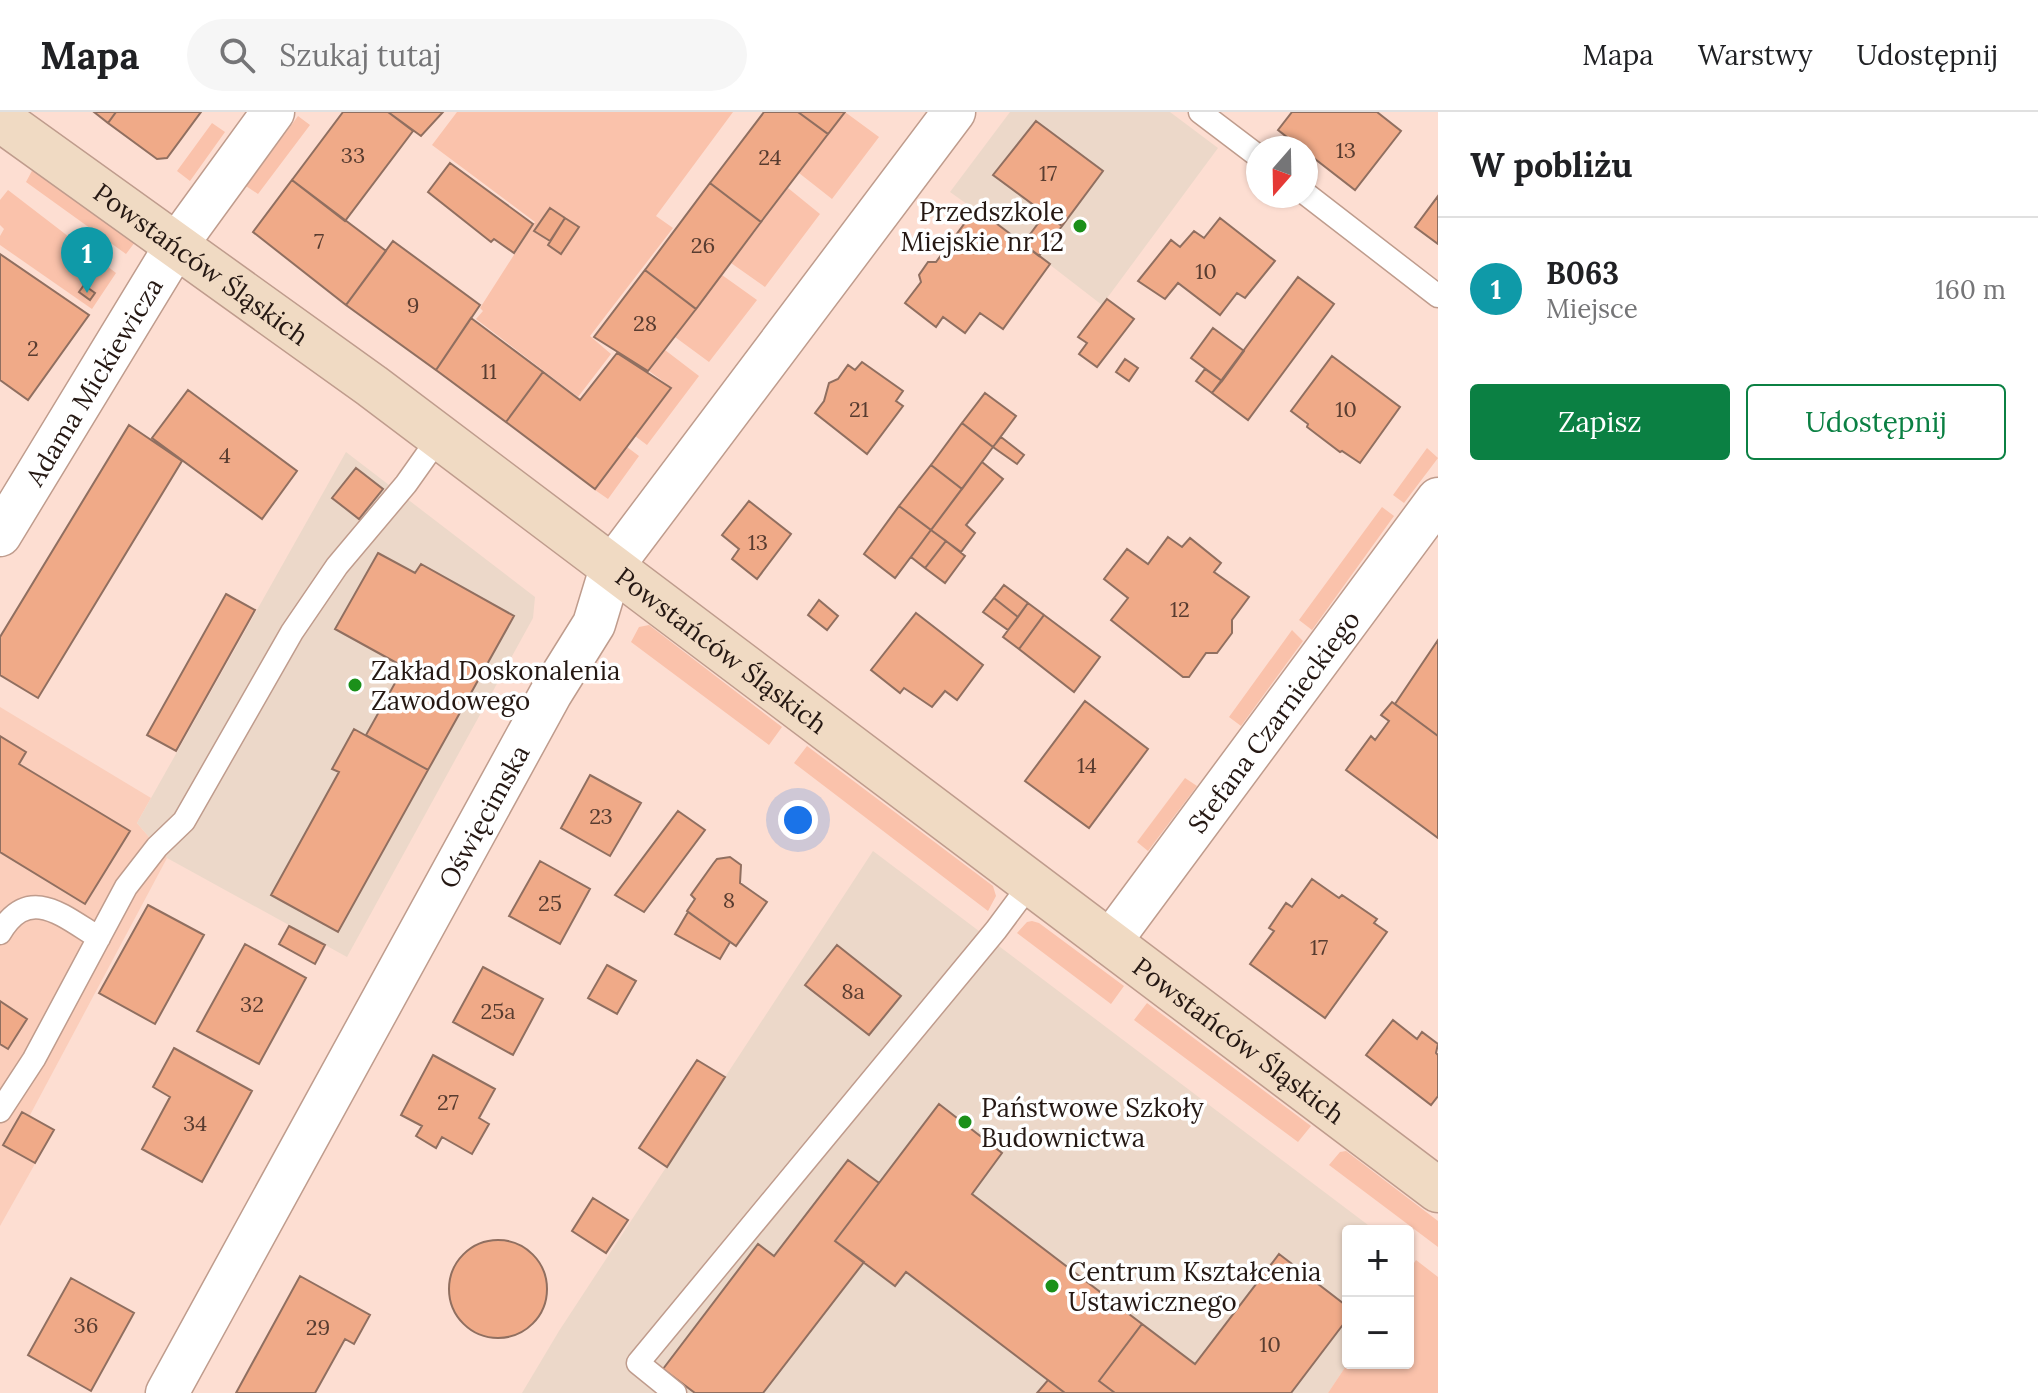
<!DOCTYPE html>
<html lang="pl">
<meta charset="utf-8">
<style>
body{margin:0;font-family:Lora,serif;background:#f6f6f6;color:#202124}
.controls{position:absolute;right:24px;bottom:24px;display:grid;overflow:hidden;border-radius:8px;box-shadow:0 2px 6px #0004}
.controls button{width:72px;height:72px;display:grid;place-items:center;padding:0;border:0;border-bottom:2px solid #e0e0e0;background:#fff;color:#202124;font:40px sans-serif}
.compass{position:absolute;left:1246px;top:24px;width:72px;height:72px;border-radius:50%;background:#fff;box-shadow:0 2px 6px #0004;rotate:200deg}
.you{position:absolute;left:798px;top:708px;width:28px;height:28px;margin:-20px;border:6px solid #fff;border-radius:50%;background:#1a73e8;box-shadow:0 0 0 12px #1a73e833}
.badge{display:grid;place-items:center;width:52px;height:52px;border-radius:50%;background:#0b8043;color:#fff;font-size:26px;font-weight:700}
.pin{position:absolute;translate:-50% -66px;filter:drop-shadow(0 2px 4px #0008)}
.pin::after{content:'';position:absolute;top:42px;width:28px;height:24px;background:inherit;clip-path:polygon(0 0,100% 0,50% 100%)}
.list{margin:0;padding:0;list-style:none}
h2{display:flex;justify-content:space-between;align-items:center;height:104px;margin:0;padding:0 32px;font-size:34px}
h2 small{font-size:26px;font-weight:400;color:#757577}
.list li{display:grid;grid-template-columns:52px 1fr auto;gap:24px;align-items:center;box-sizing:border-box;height:144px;padding:0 32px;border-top:2px solid #e0e0e0}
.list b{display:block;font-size:30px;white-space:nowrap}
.list p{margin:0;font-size:26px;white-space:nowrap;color:#757577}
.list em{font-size:26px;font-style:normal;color:#757577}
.actions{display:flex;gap:16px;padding:24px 32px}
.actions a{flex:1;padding:18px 0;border:2px solid #0b8043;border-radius:8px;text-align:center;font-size:28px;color:#0b8043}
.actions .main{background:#0b8043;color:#fff}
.icon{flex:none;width:44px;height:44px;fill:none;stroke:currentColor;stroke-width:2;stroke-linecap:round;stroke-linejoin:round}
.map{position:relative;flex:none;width:1438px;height:1281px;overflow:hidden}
header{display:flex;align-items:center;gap:48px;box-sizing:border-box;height:112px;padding:0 40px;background:#fff;border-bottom:2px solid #e0e0e0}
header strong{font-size:38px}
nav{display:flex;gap:44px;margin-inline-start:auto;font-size:28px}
.search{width:560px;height:72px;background:#f6f6f6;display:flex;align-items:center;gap:20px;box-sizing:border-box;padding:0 28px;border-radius:44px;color:#757577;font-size:30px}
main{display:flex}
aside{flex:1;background:#fff}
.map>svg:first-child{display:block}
</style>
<header>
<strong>Mapa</strong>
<div class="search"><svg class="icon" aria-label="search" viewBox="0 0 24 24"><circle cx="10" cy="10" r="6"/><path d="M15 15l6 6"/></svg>Szukaj tutaj</div>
<nav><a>Mapa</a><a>Warstwy</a><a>Udostępnij</a></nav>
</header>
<main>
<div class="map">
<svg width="1438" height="1281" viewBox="0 0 1438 1281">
<rect width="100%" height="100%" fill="#fdded2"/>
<path fill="#fbcebb" d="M 0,595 L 151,686 L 137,711 L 167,746 L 30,1003 L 54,1018 L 0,1114 Z"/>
<path fill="#ecd8c9" d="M 1010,0 L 1170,0 L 1218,36 L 1102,193 L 1023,132 L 950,80 Z
M 346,340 L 535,485 L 533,506 L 347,845 L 167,746 L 137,711 Z
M 873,739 L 1376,1119 L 1348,1119 L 1348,1251 L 1328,1281 L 522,1281 L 559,1219 Z"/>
<path fill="#fac2ab" d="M 457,0 L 733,0 L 656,104 L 673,116 L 590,224 L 611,242 L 578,285 L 476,207 L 483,199 L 480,196 L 535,110 L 432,33 Z
M 845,0 L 879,25 L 832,87 L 799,61 Z
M 298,4 L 310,13 L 258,82 L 246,74 Z
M 212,11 L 225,20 L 190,69 L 177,59 Z
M 34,55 L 135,130 L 126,142 L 26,70 Z
M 788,76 L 820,102 L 765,175 L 731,151 Z
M 8,78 L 116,161 L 92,197 L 0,133 L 0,124 L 4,117 L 0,113 L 0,88 Z
M 722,163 L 757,188 L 709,250 L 675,225 Z
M 665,238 L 699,264 L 647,333 L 635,324 L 672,276 L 649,259 Z
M 627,335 L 639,344 L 608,387 L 595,378 Z
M 1427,336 L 1438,346 L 1404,391 L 1393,383 Z
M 1382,395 L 1394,404 L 1312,518 L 1299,508 Z
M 649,513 L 782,615 L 769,633 L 631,530 L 639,515 Z
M 1292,518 L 1303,529 L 1241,614 L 1229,605 Z
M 807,634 L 993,774 L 996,784 L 988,799 L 794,651 Z
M 1185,666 L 1197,674 L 1148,739 L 1137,730 Z
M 1032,809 L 1039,811 L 1124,874 L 1111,892 L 1017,821 L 1027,810 Z
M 1147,891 L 1311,1014 L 1298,1030 L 1134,908 Z
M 1346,1039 L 1438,1109 L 1438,1135 L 1329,1053 L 1340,1040 Z
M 1416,1148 L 1438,1165 L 1438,1281 L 1328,1281 L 1348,1251 L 1408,1251 L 1408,1160 Z"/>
<path fill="#f0aa88" stroke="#906f60" stroke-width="2" d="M 94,0 L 116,0 L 108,11 Z
M 116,0 L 201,0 L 167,46 L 157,47 L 108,11 Z
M 343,0 L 388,0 L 413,19 L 345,109 L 292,68 Z
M 388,0 L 443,0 L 421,24 Z
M 764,0 L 798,0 L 828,22 L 761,110 L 710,71 Z
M 798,0 L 845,0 L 828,22 Z
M 1292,0 L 1377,0 L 1401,19 L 1355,78 L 1306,40 L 1306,36 L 1301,36 L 1278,18 Z
M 1036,9 L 1103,59 L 1062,114 L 993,63 Z
M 450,51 L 533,112 L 514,141 L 494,127 L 491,130 L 428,80 Z
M 292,68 L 386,139 L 346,193 L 253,120 Z
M 710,71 L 761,110 L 696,197 L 645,158 Z
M 1438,84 L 1438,132 L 1415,115 Z
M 550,96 L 565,106 L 550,129 L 534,119 Z
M 976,96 L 1050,152 L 1003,217 L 980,201 L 965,221 L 943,205 L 936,215 L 905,191 L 921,170 L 919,163 L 928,150 L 936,150 Z
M 1045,102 L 1062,114 L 1039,144 L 1023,132 Z
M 565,106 L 579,115 L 561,142 L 548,133 Z
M 1220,106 L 1275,149 L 1245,186 L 1237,181 L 1220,203 L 1178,171 L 1165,187 L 1138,169 L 1171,128 L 1180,135 L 1194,119 L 1204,126 Z
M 393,129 L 480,193 L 436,258 L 346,193 Z
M 0,142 L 89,203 L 28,288 L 0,268 Z
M 645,158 L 696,197 L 648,259 L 594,225 Z
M 1298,165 L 1334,192 L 1248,308 L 1212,281 Z
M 84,173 L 95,181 L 90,188 L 79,180 Z
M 1107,187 L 1134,207 L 1097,255 L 1079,242 L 1087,231 L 1078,225 Z
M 471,206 L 543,260 L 506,310 L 436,258 Z
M 1213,216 L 1244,239 L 1222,269 L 1191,246 Z
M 617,241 L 671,276 L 595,377 L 506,310 L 543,260 L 580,288 Z
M 1332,244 L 1400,295 L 1360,351 L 1342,339 L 1340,340 L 1307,315 L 1308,312 L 1291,299 Z
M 1125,247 L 1138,256 L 1129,269 L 1116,260 Z
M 862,250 L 903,279 L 896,289 L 903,294 L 867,342 L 815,301 L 824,289 L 829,271 L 838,267 L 848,253 L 855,258 Z
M 1205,257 L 1222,269 L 1212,281 L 1196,269 Z
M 188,278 L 297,359 L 262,407 L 152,326 Z
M 985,281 L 1016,304 L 993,335 L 962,311 Z
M 962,311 L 993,335 L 962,377 L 931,353 Z
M 129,313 L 182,349 L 38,586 L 0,563 L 0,525 Z
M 1001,325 L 1024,343 L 1017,352 L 993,335 Z
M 982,350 L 1003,367 L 966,413 L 975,421 L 961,440 L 931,418 Z
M 931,353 L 962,377 L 931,418 L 899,394 Z
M 356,356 L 383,377 L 359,407 L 332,386 Z
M 749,389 L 791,422 L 757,467 L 732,447 L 739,437 L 722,423 Z
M 899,394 L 931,418 L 895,466 L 864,442 Z
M 931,418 L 946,429 L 925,456 L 911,445 Z
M 1168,425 L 1182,435 L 1190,426 L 1221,451 L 1214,460 L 1249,485 L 1232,508 L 1232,521 L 1217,541 L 1206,541 L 1189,565 L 1183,565 L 1111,508 L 1128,486 L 1104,467 L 1127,437 L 1148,452 Z
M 946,429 L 965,444 L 945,471 L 925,456 Z
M 378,441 L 415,461 L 421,452 L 514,504 L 428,658 L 366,623 L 404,555 L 335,517 Z
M 1004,473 L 1028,491 L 1018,505 L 994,486 Z
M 226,482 L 255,498 L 176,639 L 147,623 Z
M 994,486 L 1018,505 L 1008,518 L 983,500 Z
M 819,488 L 838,504 L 827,518 L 808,503 Z
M 1028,491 L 1044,503 L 1019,537 L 1003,525 Z
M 916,501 L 983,553 L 957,588 L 945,579 L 932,595 L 904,576 L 900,581 L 871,558 Z
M 1044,503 L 1100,545 L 1074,580 L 1019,537 Z
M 1438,528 L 1438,624 L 1395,592 Z
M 1085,589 L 1148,637 L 1089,716 L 1025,669 Z
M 1392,590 L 1438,624 L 1438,726 L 1346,658 L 1371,624 L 1375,628 L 1389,609 L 1381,603 Z
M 354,617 L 428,658 L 338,820 L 271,783 L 339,660 L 332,657 Z
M 0,624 L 26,640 L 19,652 L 130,719 L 85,792 L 0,740 Z
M 590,663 L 641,691 L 610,744 L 561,716 Z
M 678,699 L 705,718 L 644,800 L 615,783 Z
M 730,745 L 741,753 L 740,771 L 767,790 L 736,834 L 687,799 L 695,787 L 691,783 L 713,752 L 717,747 Z
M 540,749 L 590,777 L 560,832 L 509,804 Z
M 1312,767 L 1339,786 L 1342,783 L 1377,807 L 1374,811 L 1387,820 L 1325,906 L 1250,852 L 1274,819 L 1269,816 L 1286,791 L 1292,795 Z
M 148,793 L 204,823 L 155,912 L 99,881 Z
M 688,800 L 730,830 L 720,847 L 675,822 Z
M 289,814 L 325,833 L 315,852 L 279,832 Z
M 245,832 L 306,866 L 259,952 L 197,919 Z
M 837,833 L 901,884 L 869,923 L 805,873 Z
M 607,853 L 636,869 L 617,902 L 588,886 Z
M 483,855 L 543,887 L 513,943 L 453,910 Z
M 0,889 L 27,907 L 8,937 L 0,932 Z
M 1393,908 L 1417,927 L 1422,920 L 1438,932 L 1436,941 L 1438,943 L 1438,984 L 1431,993 L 1366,943 Z
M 174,936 L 252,979 L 202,1070 L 142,1037 L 170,985 L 153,975 Z
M 433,943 L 495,977 L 479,1006 L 489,1012 L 472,1042 L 442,1025 L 436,1036 L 416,1024 L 422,1014 L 401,1003 Z
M 697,948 L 725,965 L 667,1055 L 639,1036 Z
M 939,992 L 1002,1041 L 972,1082 L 1142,1212 L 1099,1269 L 1115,1281 L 1065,1281 L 906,1160 L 895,1174 L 835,1129 Z
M 22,1000 L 54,1018 L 35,1051 L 3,1033 Z
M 848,1048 L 879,1071 L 835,1129 L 864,1150 L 763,1281 L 695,1281 L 663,1257 L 758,1132 L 774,1144 Z
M 593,1086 L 628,1108 L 606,1141 L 572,1119 Z
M449 1177a49 49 0 1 1 98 0a49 49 0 1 1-98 0Z
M 1279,1142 L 1348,1195 L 1348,1206 L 1291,1281 L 1115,1281 L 1099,1269 L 1142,1212 L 1195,1252 Z
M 300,1164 L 370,1203 L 354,1232 L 345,1227 L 315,1281 L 236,1281 Z
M 71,1166 L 134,1201 L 91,1279 L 28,1243 Z
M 1048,1268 L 1065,1281 L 1037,1281 Z"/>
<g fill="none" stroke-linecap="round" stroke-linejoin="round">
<defs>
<path id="lane" d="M 1200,0 L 1258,44
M 1306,82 L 1438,184
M 0,821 C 29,772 63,804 99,826
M 0,999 L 34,947 L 126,775 L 157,735 L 184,709 L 292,520 L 337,454 L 406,372 L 440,324
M 675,1281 L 638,1251 L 996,818 L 1031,771"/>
<g id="street">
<path id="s1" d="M 0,423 L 177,132 L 273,0"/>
<path id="s2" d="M 1109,831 L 1438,387"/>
<path id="s3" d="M 167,1281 L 551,581 L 594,512 L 611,456 L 954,0"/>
</g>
<g id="secondary">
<path id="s4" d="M 0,7 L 372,274 L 1438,1078"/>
</g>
</defs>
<use href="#lane" stroke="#bf9c8d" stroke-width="25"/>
<use href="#street" stroke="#bf9c8d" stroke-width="45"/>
<use href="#secondary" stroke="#bf9c8d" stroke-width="47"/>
<use href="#lane" stroke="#fff" stroke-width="22"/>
<use href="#street" stroke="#fff" stroke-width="42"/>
<use href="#secondary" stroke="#f0dac3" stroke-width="44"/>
</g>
<g fill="#1b901a" stroke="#fff" stroke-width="3">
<circle cx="1080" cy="114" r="8"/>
<circle cx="355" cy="573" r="8"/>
<circle cx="965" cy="1010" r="8"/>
<circle cx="1052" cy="1174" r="8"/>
</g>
<g text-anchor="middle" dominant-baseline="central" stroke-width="7" stroke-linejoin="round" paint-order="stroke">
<g font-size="22" fill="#583c30">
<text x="1346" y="38">13</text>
<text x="353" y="43">33</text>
<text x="770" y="45">24</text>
<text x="1048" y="61">17</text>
<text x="319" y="129">7</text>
<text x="703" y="133">26</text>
<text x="1206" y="159">10</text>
<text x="413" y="193">9</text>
<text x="645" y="211">28</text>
<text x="33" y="236">2</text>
<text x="489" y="259">11</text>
<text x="859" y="297">21</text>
<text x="1346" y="297">10</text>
<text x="225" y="343">4</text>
<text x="758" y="430">13</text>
<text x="1180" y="497">12</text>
<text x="1087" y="653">14</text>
<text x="601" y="704">23</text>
<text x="729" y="788">8</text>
<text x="550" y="791">25</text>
<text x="1319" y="835">17</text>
<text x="853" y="879">8a</text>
<text x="252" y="892">32</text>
<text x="498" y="899">25a</text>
<text x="448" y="990">27</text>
<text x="195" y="1011">34</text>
<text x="86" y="1213">36</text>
<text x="318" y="1215">29</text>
<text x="1270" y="1232">10</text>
</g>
<g font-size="26" fill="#251813" stroke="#fff" text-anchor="start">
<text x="1064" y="99" text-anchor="end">Przedszkole<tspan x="1064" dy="30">Miejskie nr 12</tspan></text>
<text x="371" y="558">Zakład Doskonalenia<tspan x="371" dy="30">Zawodowego</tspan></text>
<text x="981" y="995">Państwowe Szkoły<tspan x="981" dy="30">Budownictwa</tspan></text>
<text x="1068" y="1159">Centrum Kształcenia<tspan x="1068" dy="30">Ustawicznego</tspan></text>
</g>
<g font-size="26" fill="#251813" stroke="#fff">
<text stroke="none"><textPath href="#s4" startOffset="248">Powstańców Śląskich</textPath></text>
<text stroke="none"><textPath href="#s1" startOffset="180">Adama Mickiewicza</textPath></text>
<text stroke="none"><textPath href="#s4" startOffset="896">Powstańców Śląskich</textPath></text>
<text stroke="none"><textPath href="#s2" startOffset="276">Stefana Czarnieckiego</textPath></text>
<text stroke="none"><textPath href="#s3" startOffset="658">Oświęcimska</textPath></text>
<text stroke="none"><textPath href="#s4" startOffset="1544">Powstańców Śląskich</textPath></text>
</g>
</g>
</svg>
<div class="controls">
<button>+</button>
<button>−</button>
</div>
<svg class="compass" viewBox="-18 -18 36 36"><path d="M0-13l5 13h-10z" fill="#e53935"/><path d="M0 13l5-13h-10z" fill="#757577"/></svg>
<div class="you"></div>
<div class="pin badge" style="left:87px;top:181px;background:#0f9aa8">1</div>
</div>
<aside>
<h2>W pobliżu<small></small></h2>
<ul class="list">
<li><span class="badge" style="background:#0f9aa8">1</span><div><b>B063</b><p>Miejsce</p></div><em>160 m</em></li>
</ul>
<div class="actions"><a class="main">Zapisz</a><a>Udostępnij</a></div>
</aside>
</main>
